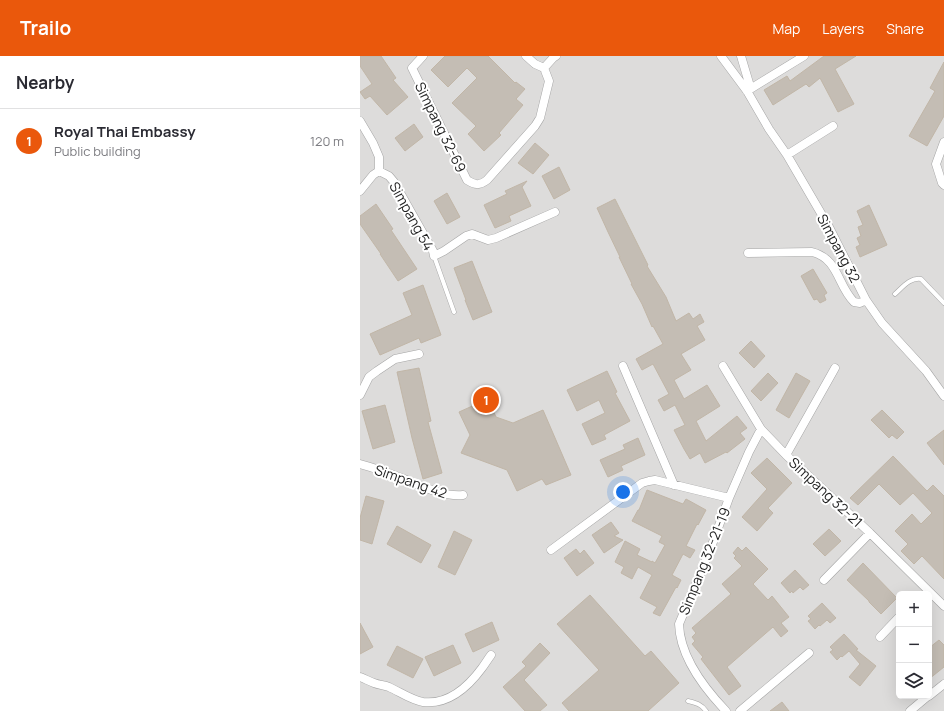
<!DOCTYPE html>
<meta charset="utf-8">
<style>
body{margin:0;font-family:Manrope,sans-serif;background:#f2f2f3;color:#2b2b33}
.controls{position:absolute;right:12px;bottom:12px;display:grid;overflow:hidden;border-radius:6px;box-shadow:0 4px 16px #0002}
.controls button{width:36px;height:36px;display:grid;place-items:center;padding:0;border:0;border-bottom:1px solid #e1e1e2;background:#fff;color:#2b2b33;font:20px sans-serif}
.you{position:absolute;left:263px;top:436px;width:14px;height:14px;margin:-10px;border:3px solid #fff;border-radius:50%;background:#1a73e8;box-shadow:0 0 0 6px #1a73e833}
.badge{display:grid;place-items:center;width:26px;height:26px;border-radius:50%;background:#ea580c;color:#fff;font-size:13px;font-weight:700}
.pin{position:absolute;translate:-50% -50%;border:2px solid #fff;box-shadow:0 1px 4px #0006}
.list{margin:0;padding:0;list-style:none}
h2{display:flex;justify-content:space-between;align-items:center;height:52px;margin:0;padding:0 16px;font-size:17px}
h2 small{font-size:13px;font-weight:400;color:#7c7c81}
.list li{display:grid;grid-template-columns:26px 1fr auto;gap:12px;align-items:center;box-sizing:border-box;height:64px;padding:0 16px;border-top:1px solid #e1e1e2}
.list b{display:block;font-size:15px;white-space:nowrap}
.list p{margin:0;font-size:13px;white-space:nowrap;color:#7c7c81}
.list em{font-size:13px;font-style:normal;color:#7c7c81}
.icon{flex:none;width:22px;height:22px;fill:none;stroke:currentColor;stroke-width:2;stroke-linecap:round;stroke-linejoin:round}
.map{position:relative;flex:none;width:584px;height:655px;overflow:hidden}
header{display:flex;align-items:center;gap:24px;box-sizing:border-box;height:56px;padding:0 20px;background:#ea580c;color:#fff}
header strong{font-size:19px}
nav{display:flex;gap:22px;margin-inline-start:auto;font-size:14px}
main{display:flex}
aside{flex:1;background:#fff}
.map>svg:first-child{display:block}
</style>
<header>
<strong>Trailo</strong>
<nav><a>Map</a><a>Layers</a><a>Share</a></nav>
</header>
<main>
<aside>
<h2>Nearby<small></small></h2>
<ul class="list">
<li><span class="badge">1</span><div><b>Royal Thai Embassy</b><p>Public building</p></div><em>120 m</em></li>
</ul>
</aside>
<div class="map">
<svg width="584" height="655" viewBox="0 0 584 655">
<rect width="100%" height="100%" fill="#efede5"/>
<path fill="#dddcdb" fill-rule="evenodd" d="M 0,0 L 584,0 L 584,655 L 0,655 ZM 539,538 L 569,538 L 569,640 L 539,640 Z"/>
<path fill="#c4bdb4" stroke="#c1b6a7" d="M 0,0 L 21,0 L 36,22 L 33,24 L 48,41 L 27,59 L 10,40 L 5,43 L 0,36 L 12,28 L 0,10 Z
M 85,0 L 128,0 L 155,27 L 156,26 L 165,33 L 156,43 L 163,49 L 139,77 L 141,79 L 124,95 L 108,78 L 116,70 L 92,47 L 117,22 L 107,12 L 88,31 L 71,14 Z
M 464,0 L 496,0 L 475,13 L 494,48 L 478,56 L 460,22 L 449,31 L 446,28 L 413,49 L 404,34 L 427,20 L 430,25 Z
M 584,6 L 584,60 L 567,90 L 549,80 L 575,35 L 570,32 Z
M 54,68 L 63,81 L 45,95 L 35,82 Z
M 175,87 L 189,99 L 173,118 L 158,107 Z
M 199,111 L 210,134 L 194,143 L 182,120 Z
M 167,125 L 162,131 L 171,150 L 149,160 L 151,165 L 135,172 L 124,149 L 147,138 L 145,135 Z
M 87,137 L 100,161 L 87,168 L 74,145 Z
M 255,143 L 288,209 L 287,210 L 306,241 L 316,265 L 329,257 L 333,263 L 340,258 L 344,266 L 337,270 L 345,284 L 321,298 L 331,314 L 314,324 L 324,343 L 347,329 L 360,350 L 336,365 L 346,385 L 377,360 L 387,372 L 380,377 L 385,383 L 367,397 L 366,396 L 345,407 L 340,397 L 330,403 L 324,393 L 314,374 L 325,369 L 315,349 L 304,355 L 298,344 L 309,338 L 293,308 L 282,314 L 276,303 L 303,288 L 293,270 L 292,271 L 282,248 L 271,228 L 272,228 L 259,201 L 260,201 L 248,176 L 237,152 Z
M 16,148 L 33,173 L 31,174 L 57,213 L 38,225 L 20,198 L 21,198 L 0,168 L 0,160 Z
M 509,149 L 527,189 L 500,201 L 496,191 L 500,189 L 497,182 L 501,180 L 498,171 L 503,169 L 497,155 Z
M 112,205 L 132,256 L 113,264 L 105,244 L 106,244 L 94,212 Z
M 453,213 L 467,237 L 464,239 L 466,244 L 460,247 L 457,243 L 454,244 L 441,220 Z
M 63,229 L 81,279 L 61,287 L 59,282 L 20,299 L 10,278 L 52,259 L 43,237 Z
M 391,285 L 405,300 L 394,312 L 379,297 Z
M 59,312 L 71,365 L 68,366 L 82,417 L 63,423 L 52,382 L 37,316 Z
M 247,315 L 257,336 L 255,337 L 270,365 L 244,379 L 246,383 L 232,389 L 222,368 L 245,357 L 239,344 L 217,355 L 207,334 Z
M 408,317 L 418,327 L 401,345 L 391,335 Z
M 436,317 L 450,325 L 429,362 L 416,354 Z
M 128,343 L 136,361 L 153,367 L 183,354 L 211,419 L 186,429 L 182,423 L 157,435 L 147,414 L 101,397 L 110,379 L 99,356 Z
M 25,349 L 35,386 L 13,393 L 2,355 Z
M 522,354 L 544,376 L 537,383 L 532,379 L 529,382 L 511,364 Z
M 584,374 L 584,409 L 567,387 Z
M 278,382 L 285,399 L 261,410 L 263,414 L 248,421 L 240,404 L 265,393 L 263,389 Z
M 533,400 L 567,435 L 573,429 L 584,440 L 584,523 L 562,500 L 554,508 L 541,495 L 548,488 L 535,475 L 552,458 L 561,468 L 572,457 L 553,437 L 540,449 L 519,428 L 498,449 L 490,442 Z
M 407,402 L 432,427 L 408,452 L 413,457 L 397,475 L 382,461 L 407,433 L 391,417 Z
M 287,434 L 323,448 L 326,443 L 346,454 L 338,469 L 337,468 L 326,490 L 335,494 L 330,502 L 323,498 L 312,519 L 321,524 L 317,532 L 316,531 L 300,560 L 293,557 L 297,551 L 280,542 L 292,519 L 278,511 L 272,523 L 261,517 L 264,511 L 255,506 L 265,485 L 280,493 L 277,499 L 292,506 L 292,505 L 295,507 L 305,489 L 299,486 L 302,480 L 272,465 L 278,454 L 279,454 Z
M 6,440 L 24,445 L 12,488 L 0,484 L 0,462 Z
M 251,466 L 259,477 L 254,480 L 263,484 L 244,497 L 232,479 Z
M 37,470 L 71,489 L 61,507 L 27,488 Z
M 469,473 L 481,485 L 465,500 L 453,488 Z
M 94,475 L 112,484 L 95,519 L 78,511 Z
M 378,491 L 382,495 L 386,491 L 408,513 L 393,528 L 408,544 L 412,540 L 429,561 L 421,567 L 428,575 L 421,581 L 413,571 L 367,611 L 381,630 L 369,639 L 341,603 L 343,601 L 332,588 L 335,585 L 332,581 L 336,577 L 332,572 L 371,538 L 362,528 L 382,510 L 374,502 L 376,500 L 373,497 Z
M 216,493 L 220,498 L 224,494 L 234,507 L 217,520 L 204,502 Z
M 503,507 L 537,542 L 521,558 L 509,546 L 509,545 L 487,524 Z
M 435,514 L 449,529 L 443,534 L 440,531 L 433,537 L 432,535 L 430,537 L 421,527 Z
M 230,539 L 285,600 L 291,595 L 319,627 L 288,655 L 209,655 L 202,647 L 239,614 L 197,568 Z
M 462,547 L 476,562 L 470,567 L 467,564 L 460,570 L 459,569 L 455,573 L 448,565 L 451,563 L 448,560 Z
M 132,566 L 139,584 L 113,596 L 105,578 Z
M 0,567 L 13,591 L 0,598 Z
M 484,578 L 498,593 L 496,594 L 516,610 L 500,630 L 489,621 L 500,608 L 489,595 L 482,601 L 481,600 L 477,604 L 470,596 L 473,594 L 470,591 Z
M 579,584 L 584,589 L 584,611 L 569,623 L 569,592 Z
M 180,587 L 190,597 L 164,624 L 187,649 L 180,655 L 165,655 L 143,631 L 166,610 L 162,606 Z
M 93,589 L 101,607 L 74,620 L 65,601 Z
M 37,590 L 63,603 L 53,622 L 27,609 Z
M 422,646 L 429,655 L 410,655 Z"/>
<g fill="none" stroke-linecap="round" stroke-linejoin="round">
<defs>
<path id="service" d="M 74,200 L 94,256
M 535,238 C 542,232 550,221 561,223 L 584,247
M 328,645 C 336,647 341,648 346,655"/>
<path id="minor" d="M 63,0 L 52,12 L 107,124 C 115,129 119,130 127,124 L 175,70 L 180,62 L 189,25 L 184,12 L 193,2 L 196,0
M 166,0 L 175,8 L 184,12
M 361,0 L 387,35 L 409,73 L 427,99 L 469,171 L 506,244 L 522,267 L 566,315 L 584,340
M 381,0 L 389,27 L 387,35
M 387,35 L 444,0
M 0,65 L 13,87 L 19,101 L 19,115 L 13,119 L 0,135
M 584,86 L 576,108 L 582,127 L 584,129
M 427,99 L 473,70
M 19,115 L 29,120 L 34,126 L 73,195 L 74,200 L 84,195 L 106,180 L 112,178 L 128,184 L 136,182 L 195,156
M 388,197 L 452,196 C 479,203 477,229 494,246 L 500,247 L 506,244
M 263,310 L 314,429
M 363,310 L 401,373 L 426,399 L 510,477 L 584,550
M 0,339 L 9,321 L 17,315 L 35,303 L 59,298
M 426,399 L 475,312
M 0,408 C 15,412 29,417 44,423 C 61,430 84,441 103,439
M 191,494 L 282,427 L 289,425 L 295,424 L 369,442
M 464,524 L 510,477
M 520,581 L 539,561
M 0,621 C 5,623 9,625 14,627 C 19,629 24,629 29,631 C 40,636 51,644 63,646 C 88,649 108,631 122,612 C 125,608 128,603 131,599
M 569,640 L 584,628
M 366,655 C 344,632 320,601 319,568 L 349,497 L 369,442 L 389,396 L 401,373
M 380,655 L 449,597
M 550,655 L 568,640"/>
</defs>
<use href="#service" stroke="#a5a5a5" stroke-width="5"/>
<use href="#minor" stroke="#a5a5a5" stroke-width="9"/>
<use href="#service" stroke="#fff" stroke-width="4"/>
<use href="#minor" stroke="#fff" stroke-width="8"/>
</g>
<g text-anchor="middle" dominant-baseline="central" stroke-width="4" stroke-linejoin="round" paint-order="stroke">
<g font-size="14" fill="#1e1e1e" stroke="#fff">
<text transform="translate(81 71) rotate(64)">Simpang 32-69</text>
<text transform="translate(52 160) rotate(61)">Simpang 54</text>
<text transform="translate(479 192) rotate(62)">Simpang 32</text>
<text transform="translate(51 425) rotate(19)">Simpang 42</text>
<text transform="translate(466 436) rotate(43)">Simpang 32-21</text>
<text transform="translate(344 505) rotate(-68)">Simpang 32-21-19</text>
</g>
</g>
</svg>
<div class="controls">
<button>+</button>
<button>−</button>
<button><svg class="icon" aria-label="layers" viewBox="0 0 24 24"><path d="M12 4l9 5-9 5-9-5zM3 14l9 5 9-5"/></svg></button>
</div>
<div class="you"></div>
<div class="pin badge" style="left:126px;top:344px">1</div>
</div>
</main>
